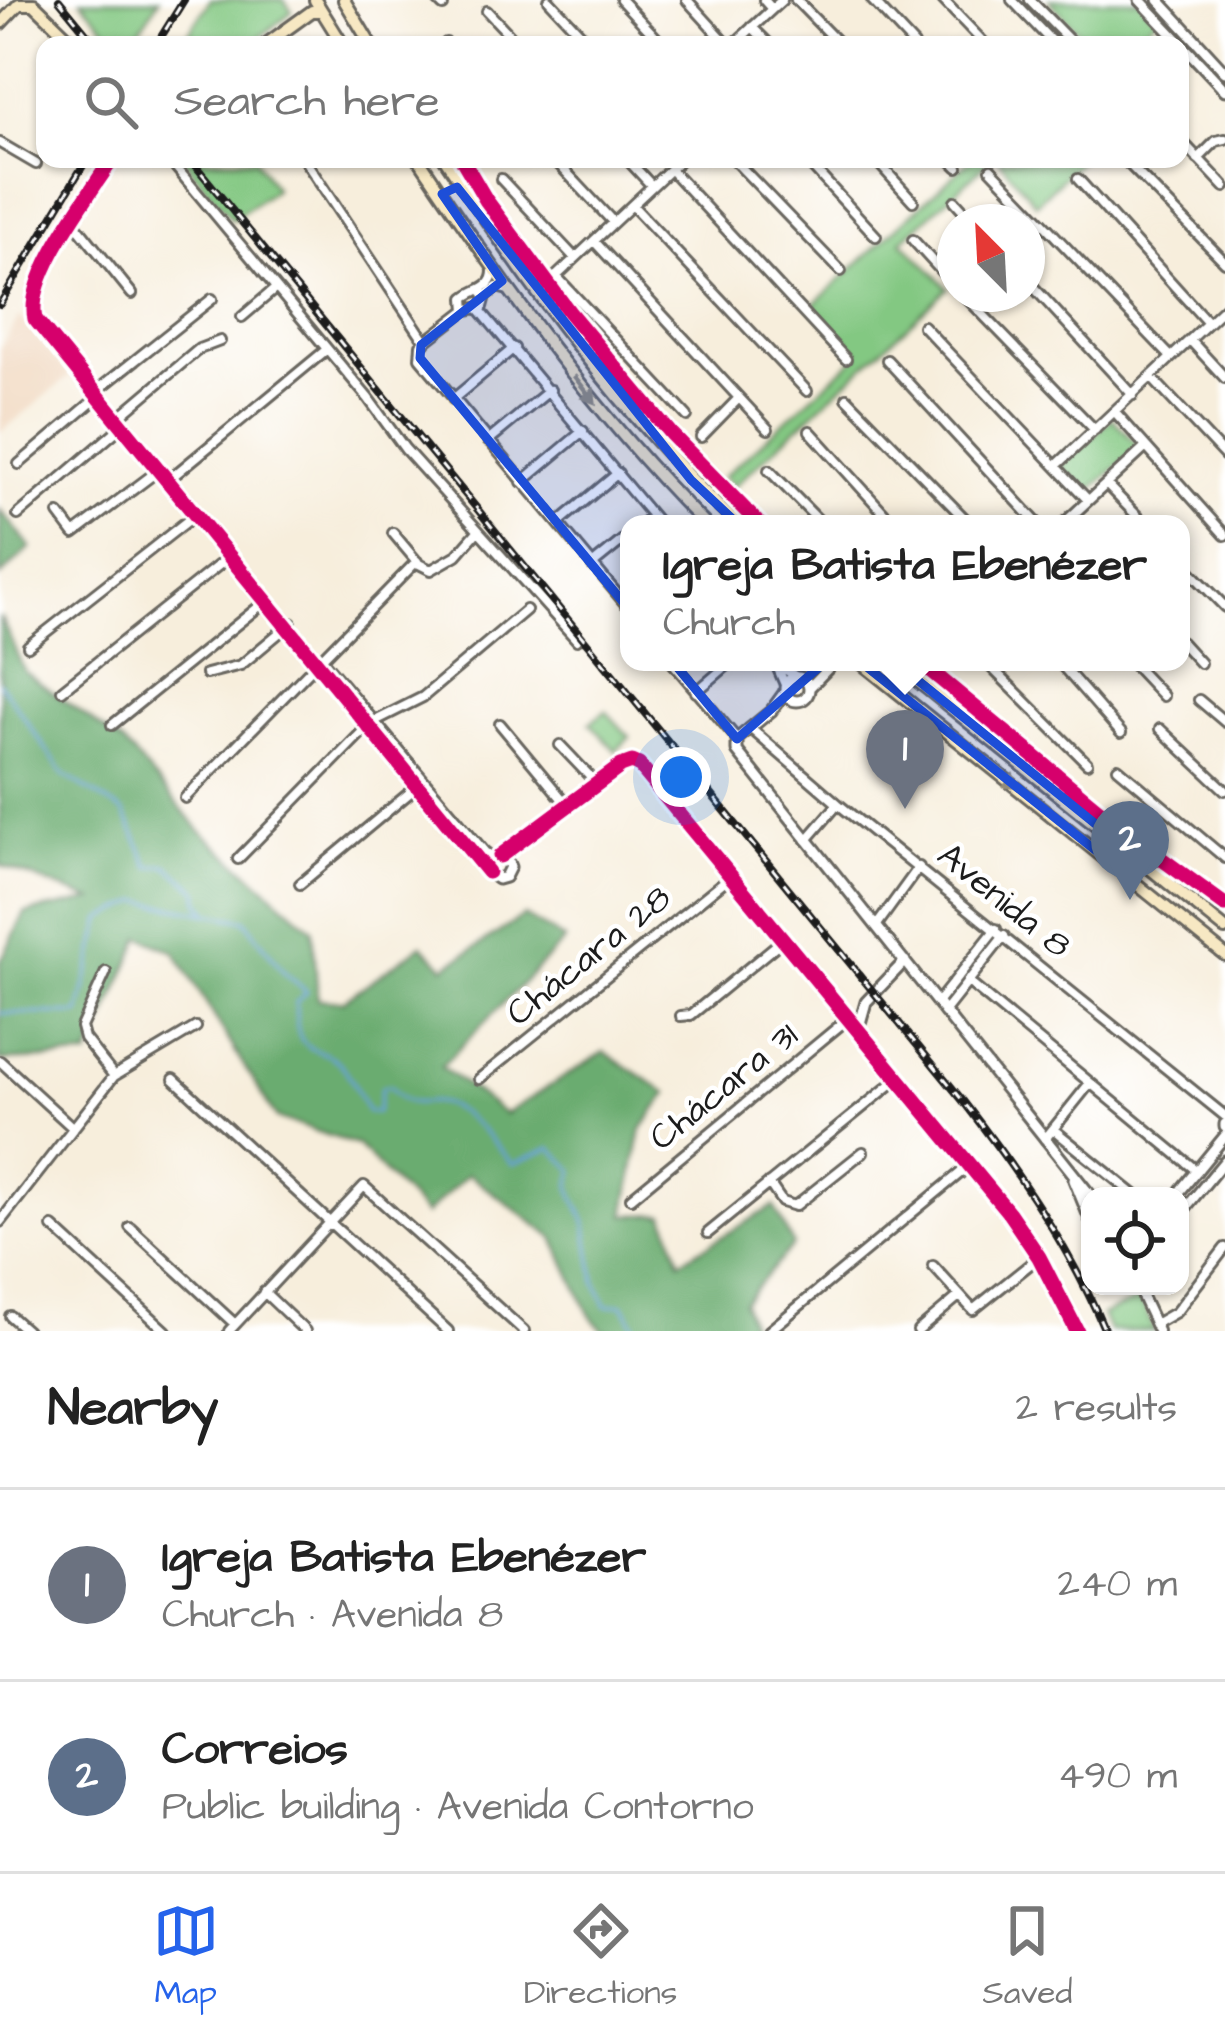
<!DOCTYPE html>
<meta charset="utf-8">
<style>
body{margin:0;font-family:"Architects Daughter",sans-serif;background:#f2f2f2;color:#222}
.controls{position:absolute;right:36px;bottom:36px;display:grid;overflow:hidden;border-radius:24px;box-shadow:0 3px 9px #0004}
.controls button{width:108px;height:108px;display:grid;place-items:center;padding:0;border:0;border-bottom:3px solid #e0e0e0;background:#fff;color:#222;font:60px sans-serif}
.compass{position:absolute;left:937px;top:204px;width:108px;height:108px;border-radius:50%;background:#fff;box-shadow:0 3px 9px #0004;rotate:336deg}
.you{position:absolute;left:681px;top:777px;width:42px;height:42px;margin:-30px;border:9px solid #fff;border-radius:50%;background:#1a73e8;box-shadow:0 0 0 18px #1a73e833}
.badge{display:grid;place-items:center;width:78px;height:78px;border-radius:50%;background:#2563eb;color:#fff;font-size:39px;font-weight:700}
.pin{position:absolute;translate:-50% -99px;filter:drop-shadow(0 3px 6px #0008)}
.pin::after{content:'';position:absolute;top:63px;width:42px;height:36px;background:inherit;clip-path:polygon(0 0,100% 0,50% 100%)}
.popup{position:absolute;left:620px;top:515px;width:570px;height:156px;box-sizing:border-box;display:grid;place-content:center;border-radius:24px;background:#fff;filter:drop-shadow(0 3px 9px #0005);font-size:39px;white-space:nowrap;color:#767676}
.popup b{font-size:45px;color:#222}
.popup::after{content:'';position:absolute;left:50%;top:100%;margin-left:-24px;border:24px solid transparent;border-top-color:#fff}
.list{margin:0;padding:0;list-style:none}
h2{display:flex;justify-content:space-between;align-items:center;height:156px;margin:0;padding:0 48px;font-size:51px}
h2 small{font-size:39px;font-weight:400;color:#767676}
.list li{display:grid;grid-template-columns:78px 1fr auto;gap:36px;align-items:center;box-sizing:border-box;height:192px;padding:0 48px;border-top:3px solid #e0e0e0}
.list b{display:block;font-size:45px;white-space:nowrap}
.list p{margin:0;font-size:39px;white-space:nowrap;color:#767676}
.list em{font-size:39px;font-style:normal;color:#767676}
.icon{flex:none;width:66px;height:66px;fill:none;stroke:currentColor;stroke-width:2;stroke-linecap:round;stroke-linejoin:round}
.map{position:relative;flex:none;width:1225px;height:1331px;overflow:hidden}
.search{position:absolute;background:#fff;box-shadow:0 3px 9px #0004;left:36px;right:36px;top:36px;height:132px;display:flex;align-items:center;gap:30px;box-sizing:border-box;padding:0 42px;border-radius:24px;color:#767676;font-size:45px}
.sheet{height:540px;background:#fff}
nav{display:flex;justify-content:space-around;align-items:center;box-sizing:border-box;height:168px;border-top:3px solid #e0e0e0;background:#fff;font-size:33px;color:#767676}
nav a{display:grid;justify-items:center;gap:6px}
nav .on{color:#2563eb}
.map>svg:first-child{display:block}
</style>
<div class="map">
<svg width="1225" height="1331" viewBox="0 0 1225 1331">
<rect width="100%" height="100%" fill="#fff"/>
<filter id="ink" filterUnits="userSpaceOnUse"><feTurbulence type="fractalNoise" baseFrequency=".00833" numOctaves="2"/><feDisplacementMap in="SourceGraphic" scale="24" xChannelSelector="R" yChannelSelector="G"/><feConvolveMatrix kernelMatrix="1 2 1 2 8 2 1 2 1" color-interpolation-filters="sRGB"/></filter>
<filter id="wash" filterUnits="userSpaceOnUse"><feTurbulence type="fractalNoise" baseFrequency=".004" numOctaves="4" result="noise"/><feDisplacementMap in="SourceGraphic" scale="48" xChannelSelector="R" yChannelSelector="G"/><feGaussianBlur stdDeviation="2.7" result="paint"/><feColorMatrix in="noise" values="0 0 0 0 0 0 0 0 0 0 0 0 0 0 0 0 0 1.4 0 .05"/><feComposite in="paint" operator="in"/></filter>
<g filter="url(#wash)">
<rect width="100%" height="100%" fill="#f7eedc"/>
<path fill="#f0d6bc" d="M 20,316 L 70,376 L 0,433 L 0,348 Z"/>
<path fill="#83c882" stroke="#50724f" stroke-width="3" d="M 81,0 L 159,0 L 130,45 L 120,45 Z
M 210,0 L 284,0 L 292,12 L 250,45 L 181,45 Z
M 1049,0 L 1140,0 L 1157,18 L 1128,45 L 1091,45 Z
M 183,159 L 255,159 L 275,189 L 232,220 Z
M 971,159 L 991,159 L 902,241 L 948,288 L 733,487 L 723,477 L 858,355 L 812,306 Z
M 998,159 L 1081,159 L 1036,204 Z
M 1112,418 L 1140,448 L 1086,494 L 1061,466 Z
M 606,711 L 630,737 L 616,751 L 590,723 Z
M 1140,1299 L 1155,1331 L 1109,1331 L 1102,1315 Z"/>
<path fill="#6aac70" stroke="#436446" stroke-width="3" d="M 0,510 L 31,547 L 0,577 Z
M 0,616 L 25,672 L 124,744 L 201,831 L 313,929 L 318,999 L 343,1001 L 422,945 L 445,967 L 524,916 L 565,940 L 441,1067 L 505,1114 L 604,1052 L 668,1093 L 642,1129 L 625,1215 L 665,1214 L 680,1261 L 774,1206 L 793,1245 L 743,1302 L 750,1322 L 741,1331 L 604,1331 L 589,1314 L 554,1238 L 468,1174 L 425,1215 L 357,1145 L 276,1118 L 175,952 L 141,937 L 88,1057 L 0,1061 L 0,962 L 25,913 L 92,900 L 0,865 Z"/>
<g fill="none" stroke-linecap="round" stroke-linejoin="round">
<path stroke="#66a0d6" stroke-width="3" d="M 0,683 L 64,775 L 124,812 L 150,867 L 167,865 L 198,890 L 199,901 L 207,911
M 0,1013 L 79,1014 L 102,919 L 140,901 L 245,920 L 283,971 L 307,992 L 296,1002 C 294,1066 322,1039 344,1068 C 354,1081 359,1098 368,1112 L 377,1112 L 382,1087 L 390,1086 C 411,1116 425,1094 449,1106 C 473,1117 496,1145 513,1164 L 551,1148 L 574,1170 L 570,1187 L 586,1223 L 595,1280 L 606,1306 L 623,1304 L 637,1331"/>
</g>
</g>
<g filter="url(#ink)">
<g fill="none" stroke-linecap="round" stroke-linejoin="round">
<defs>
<path id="minor" d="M 437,0 L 443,6
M 549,0 L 591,45
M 621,0 L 663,45
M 687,0 L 728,45
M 764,0 L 772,9
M 796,0 L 840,45
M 872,0 L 914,45
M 943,0 L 986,45
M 1012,0 L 1055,45
M 1030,0 L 1074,45
M 487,11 L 519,45
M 752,27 L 770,45
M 446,43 L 448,45
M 733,45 L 782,0
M 1180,139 L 1225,187
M 0,143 L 36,164
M 169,159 L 368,398 L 405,449 L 577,640
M 304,159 L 425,341
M 554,159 L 613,222
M 627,159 L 652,186
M 733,159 L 841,271
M 805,159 L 876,236
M 875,159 L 913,201
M 950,159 L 958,167
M 1124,159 L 1225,262
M 1198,159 L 1216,141 L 1225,139
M 670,169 L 846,359
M 991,169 L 1171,357
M 501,179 L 575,258
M 1078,179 L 1208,323
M 955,201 L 974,222
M 632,205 L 807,391
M 73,221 L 132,294
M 913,240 L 955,286
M 594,241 L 768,429
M 556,276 L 687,416
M 1027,280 L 1133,395
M 534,287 L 549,283 L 681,159
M 482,291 L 486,296 L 483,307 L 466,310 L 465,298 C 476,288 493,289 493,271
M 963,294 L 1095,430
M 486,296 L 497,287 L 508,290
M 466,310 L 421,345 L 420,358 L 629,608
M 480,310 L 659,524
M 242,317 L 275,289
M 923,326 L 1088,500
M 1190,340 L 1225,378
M 887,360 L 1038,524
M 1151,377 L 1225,456
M 99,389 L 212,299
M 847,398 L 970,524
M 453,399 L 514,348
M 1115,412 L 1225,535
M 121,415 L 199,349 L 220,341
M 810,431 L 894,524
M 701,437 L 739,398
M 488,441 L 550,390
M 19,464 L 98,397
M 1056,466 L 1225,307
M 769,470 L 822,524
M 172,477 L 326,350
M 522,482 L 583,431
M 1106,484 L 1145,524
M 59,514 L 74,534 L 159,470
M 18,515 L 122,426
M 558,523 L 618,473
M 642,524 L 652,516
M 1063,524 L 1145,448
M 393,533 L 419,564 L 431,570 L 457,555 L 477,532
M 1181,562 L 1225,607
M 592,565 L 629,535
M 1181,642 L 1200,663
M 28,646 L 195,515
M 321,659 L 417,561
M 672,662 L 737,739
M 775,662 L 786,687
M 986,662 L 1087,763
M 1059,662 L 1121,733
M 1131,662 L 1163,696
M 777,664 L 798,678
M 206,674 L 241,665 L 291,623
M 62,690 L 229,557
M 696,692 L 731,662
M 1199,700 L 1225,722
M 375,721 L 423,697 L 526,610
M 500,724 L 568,806
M 112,725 L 266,601
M 750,728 L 838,804 L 1225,1116
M 1160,729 L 1225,790
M 560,745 L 597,784
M 1118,768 L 1225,858
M 185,798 L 317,663
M 807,840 L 838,804
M 238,859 L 368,726
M 300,884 L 419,785
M 877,925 L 919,867
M 106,972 L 81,1027 L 84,1038 L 114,1076
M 967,981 L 1197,1171
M 937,1003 L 996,929
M 944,1012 L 1004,936
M 681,1016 L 691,1015 L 785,938
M 859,1027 L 1016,1221 L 1077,1331
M 0,1061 L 72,1127
M 174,1079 L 448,1331
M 479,1079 L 732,875
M 1053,1129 L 1136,1196
M 1045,1139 L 1090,1083
M 769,1183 L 782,1202 L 795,1206 L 863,1152
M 631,1198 L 850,1017
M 1180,1215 L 1225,1160
M 0,1222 L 114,1076 L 196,1027
M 53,1227 L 166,1331
M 130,1227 L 235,1324
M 708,1233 L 900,1077
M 933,1266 L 973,1310 L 1039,1257
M 1137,1286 L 1158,1331
M 264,1292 L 305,1331
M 10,1316 L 27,1331
M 1155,1324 L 1176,1312 L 1225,1248
M 229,1331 L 364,1186 L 524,1331
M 769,1331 L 970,1165
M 918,1331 L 958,1297"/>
<path id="tertiary" d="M 1140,0 L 1225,90
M 1159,0 L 1225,72
M 112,159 C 89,196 25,276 35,319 L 488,872
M 325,664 L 484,852 L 492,858 L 507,860 L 510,867 L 505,877 L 498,879 L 488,872 L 492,858
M785 689a12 12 0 1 1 24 0a12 12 0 1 1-24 0Z
M 809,688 L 834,662
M 784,693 L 771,711 L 737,739 L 737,751 L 1091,1196
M 500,856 L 621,766 L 637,764 L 859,1027
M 859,1027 L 866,1002 L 905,961
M 1225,1124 L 1225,1127
M 1074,1180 L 1090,1219
M 1176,1196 L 1225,1136"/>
<path id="secondary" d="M 315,0 L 343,45
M 344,0 L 371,45
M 0,24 L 19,4 L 34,4 L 76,45
M 265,45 L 312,11 L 321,11
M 419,159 C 505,288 595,414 705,524
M 445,159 C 531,289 623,416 737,524
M 860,662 L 1225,955
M 894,662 L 1225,929"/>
</defs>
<use href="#minor" stroke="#69665f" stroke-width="14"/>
<use href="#tertiary" stroke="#69665f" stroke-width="15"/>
<use href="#secondary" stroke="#69665f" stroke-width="16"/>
<use href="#minor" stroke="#fff" stroke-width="8"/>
<use href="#tertiary" stroke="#fff" stroke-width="9"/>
<use href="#secondary" stroke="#f7e8c3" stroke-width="10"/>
<defs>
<path id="rail" d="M 59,0 L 96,45
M 156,45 L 184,0
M 190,159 L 963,1101 C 1018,1172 1070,1247 1105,1331
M 0,304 L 87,159"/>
</defs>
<use href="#rail" stroke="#1c1c1c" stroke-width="8"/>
<use href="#rail" stroke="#fff" stroke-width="3" stroke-dasharray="9" stroke-linecap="butt"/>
<defs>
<path id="cycleway" d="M 112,159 C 89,196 25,276 35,319 L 488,872
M 462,159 L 486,200 L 569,312 L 671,434 L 759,524
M 920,662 L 1133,838 L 1225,905
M 500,856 L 621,766 L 632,762 L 639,765 L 1009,1213 L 1039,1257 L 1077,1331"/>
</defs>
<use href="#cycleway" stroke="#fff" stroke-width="22"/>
<use href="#cycleway" stroke="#d6006c" stroke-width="15"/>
</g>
<defs><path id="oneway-solid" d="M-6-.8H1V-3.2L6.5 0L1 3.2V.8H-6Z" transform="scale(3)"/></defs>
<g fill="#948c78">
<use href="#oneway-solid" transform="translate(585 390) rotate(52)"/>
<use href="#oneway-solid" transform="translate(1005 778) rotate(36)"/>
</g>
</g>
<path fill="#1d4ed8" fill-opacity="0.2" stroke="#1d4ed8" stroke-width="9" stroke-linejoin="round" d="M 457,187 L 691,480 L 821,602 L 1119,843 L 1124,860 L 1110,862 L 842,647 L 737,739 L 420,358 L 421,345 L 502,281 L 442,194 Z"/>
<g text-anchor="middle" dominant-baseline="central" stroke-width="9" stroke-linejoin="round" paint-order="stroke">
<g font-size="36" fill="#1c1c1c" stroke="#fff">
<text transform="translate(1004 901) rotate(39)">Avenida 8</text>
<text transform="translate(589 956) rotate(-39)">Chácara 28</text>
<text transform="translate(724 1087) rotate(-39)">Chácara 31</text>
</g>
</g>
</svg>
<div class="controls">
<button><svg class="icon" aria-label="locate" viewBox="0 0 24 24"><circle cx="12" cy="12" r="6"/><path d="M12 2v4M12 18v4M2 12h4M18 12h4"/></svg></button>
</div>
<svg class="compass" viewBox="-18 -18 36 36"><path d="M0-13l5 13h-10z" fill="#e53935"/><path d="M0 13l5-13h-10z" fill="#767676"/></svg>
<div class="you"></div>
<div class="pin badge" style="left:905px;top:809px;background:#6b7280">1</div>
<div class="popup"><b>Igreja Batista Ebenézer</b>Church</div>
<div class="pin badge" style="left:1130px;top:900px;background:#5c6f8a">2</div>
<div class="search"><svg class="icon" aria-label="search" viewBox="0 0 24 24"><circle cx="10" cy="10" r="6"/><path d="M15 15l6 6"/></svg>Search here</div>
</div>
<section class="sheet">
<h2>Nearby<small>2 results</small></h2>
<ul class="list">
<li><span class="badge" style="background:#6b7280">1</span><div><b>Igreja Batista Ebenézer</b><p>Church · Avenida 8</p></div><em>240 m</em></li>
<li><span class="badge" style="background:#5c6f8a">2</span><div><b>Correios</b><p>Public building · Avenida Contorno</p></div><em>490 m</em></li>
</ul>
</section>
<nav>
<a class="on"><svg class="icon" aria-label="map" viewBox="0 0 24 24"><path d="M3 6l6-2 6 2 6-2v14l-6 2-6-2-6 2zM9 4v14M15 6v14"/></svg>Map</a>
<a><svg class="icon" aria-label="directions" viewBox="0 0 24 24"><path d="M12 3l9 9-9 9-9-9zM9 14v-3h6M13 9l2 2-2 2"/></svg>Directions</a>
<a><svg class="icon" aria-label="saved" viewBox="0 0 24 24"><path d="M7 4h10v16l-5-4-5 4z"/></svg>Saved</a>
</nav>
